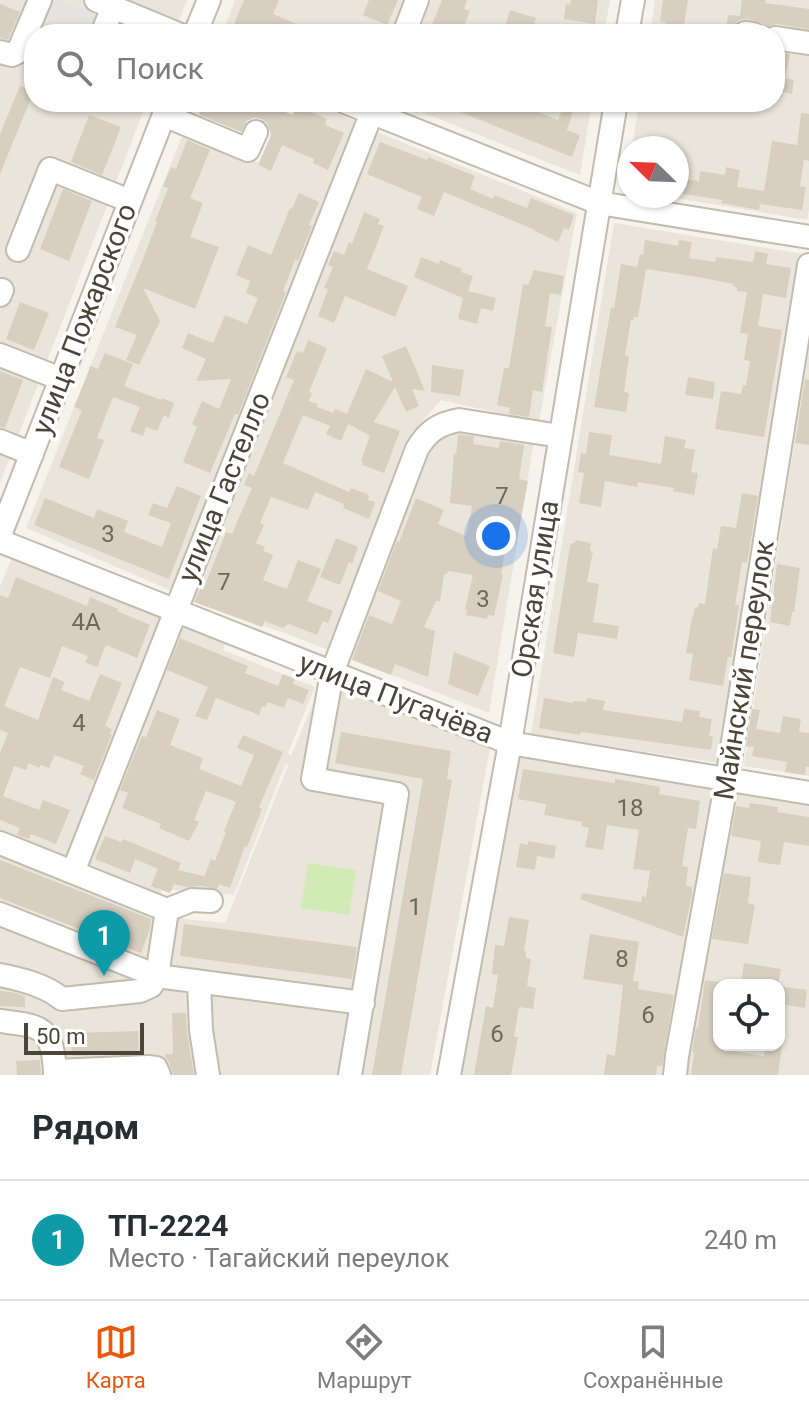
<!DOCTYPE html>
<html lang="ru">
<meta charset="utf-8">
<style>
body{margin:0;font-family:Roboto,sans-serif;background:#f7f7f7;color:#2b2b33}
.controls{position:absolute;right:24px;bottom:24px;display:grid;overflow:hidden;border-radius:16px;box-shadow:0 2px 6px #0004}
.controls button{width:72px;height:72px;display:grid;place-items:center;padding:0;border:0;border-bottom:2px solid #e1e1e2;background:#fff;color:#2b2b33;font:40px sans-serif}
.compass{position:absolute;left:617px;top:136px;width:72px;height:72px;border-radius:50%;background:#fff;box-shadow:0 2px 6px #0004;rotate:293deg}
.scale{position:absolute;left:24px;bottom:20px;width:120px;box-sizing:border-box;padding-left:8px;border:4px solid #4b4439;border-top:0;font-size:22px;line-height:28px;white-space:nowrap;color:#4b4439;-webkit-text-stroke:6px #fff;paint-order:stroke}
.you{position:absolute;left:496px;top:536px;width:28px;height:28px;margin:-20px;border:6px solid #fff;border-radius:50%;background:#1a73e8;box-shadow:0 0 0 12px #1a73e833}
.badge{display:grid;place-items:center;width:52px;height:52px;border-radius:50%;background:#ea580c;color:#fff;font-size:26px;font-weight:700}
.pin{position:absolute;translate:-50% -66px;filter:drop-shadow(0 2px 4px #0008)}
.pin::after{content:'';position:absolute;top:42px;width:28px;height:24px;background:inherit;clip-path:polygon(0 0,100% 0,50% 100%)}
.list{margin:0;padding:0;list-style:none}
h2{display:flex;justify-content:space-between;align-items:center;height:104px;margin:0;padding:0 32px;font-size:34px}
h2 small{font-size:26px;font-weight:400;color:#7c7c81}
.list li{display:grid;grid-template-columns:52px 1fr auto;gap:24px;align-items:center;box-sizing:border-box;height:120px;padding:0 32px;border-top:2px solid #e1e1e2}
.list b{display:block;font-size:30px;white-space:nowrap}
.list p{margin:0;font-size:26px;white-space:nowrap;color:#7c7c81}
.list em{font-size:26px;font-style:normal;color:#7c7c81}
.icon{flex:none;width:44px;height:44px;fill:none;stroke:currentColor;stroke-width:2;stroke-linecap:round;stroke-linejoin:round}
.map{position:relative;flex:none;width:809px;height:1075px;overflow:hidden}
.search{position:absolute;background:#fff;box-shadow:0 2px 6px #0004;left:24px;right:24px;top:24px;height:88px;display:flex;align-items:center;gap:20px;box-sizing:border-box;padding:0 28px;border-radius:32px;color:#7c7c81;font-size:30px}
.sheet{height:224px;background:#fff}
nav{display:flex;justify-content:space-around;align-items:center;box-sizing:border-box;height:112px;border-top:2px solid #e1e1e2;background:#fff;font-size:22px;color:#7c7c81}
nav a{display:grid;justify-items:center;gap:4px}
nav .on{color:#ea580c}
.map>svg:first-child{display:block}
</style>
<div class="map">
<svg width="809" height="1075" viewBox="0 0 809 1075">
<rect width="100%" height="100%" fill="#f6f3ec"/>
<path fill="#eae5da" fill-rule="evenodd" d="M 0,0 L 187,0 L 174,34 L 34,34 L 34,102 L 147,102 L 0,483 Z
M 235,0 L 406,0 L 393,34 L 222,34 Z
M 431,0 L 610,0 L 604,34 L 418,34 Z
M 655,0 L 809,0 L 809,210 L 807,220 L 664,196 L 677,196 L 677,148 L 632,148 L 639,102 L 775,102 L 775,34 L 650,34 Z
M 297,102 L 308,106 L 310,103 L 358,122 L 172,591 L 26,528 L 184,131 L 260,163 L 291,118 Z
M 396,102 L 592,102 L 580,175 L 541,160 Z
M 377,132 L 577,213 L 539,422 L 441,400 L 418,426 L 331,651 L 285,633 L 250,622 L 191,596 Z
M 614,223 L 804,254 L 719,763 L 531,734 Z
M 809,348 L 809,776 L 744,766 Z
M 455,428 L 534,441 L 489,713 L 344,656 L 422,457 L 440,438 Z
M 13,555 L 163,614 L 67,857 L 0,830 L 0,587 Z
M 183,628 L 225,644 L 223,650 L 315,687 L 288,753 L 291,756 L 322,682 L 490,748 L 430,1075 L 0,1075 L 0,850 L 167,917 L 225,923 L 289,763 L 285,765 L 234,895 L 172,890 L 170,893 L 162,890 L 160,895 L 98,870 L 87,863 L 153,700 L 173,632 Z
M 518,752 L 717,785 L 669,1075 L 459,1075 Z
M 730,790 L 809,803 L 809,1075 L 687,1075 L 686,1058 ZM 719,985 L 779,985 L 779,1045 L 719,1045 Z"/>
<path fill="#d2eab5" d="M 308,863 L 356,870 L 349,915 L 301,908 Z"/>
<path fill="#e5e3e0" d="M 51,0 L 60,0 L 145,34 L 37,34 Z"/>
<path fill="#d8cfc1" d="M 244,0 L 279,0 L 273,14 L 320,34 L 239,34 L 231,31 Z
M 369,0 L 398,0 L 387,25 L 363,15 Z
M 442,0 L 467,0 L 464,9 L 470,11 L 461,34 L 428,34 Z
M 571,0 L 598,0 L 595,24 L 564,19 L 566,4 L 570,5 Z
M 663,0 L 688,0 L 683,31 L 666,28 L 666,23 L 660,21 Z
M 742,0 L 766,0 L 765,3 L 809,9 L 809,29 L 777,24 L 771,25 L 766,28 L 761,22 L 747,19 L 740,20 L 734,24 L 731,32 L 726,31 L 728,15 L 740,16 Z
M 0,4 L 20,12 L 8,40 L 0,38 Z
M 510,10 L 536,18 L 532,34 L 503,34 Z
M 775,52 L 790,54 L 785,78 L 794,80 L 792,94 L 782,92 L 781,98 L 775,97 Z
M 20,86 L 34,91 L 0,174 L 0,134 Z
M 204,102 L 261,102 L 293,115 L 297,106 L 327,119 L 325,125 L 344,133 L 328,170 L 313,163 L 314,159 L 282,145 L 271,171 L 258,165 L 271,135 L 267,123 L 261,119 L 254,118 L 247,121 L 241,132 L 199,115 Z
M 435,102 L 514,102 L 558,120 L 565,102 L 576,102 L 567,130 L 580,135 L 572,157 Z
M 801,113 L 809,114 L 809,161 L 804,160 L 800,186 L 806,187 L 802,210 L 760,204 L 759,210 L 721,203 L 722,200 L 677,193 L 677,178 L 699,181 L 700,171 L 725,175 L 726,167 L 740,170 L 737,187 L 764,191 L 772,141 L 797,145 Z
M 89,115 L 121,127 L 102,175 L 71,162 Z
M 187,140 L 210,150 L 190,198 L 203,203 L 190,237 L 219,247 L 195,309 L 143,288 L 160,321 L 139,365 L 126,360 L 137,335 L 115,327 L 143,259 L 157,222 L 155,222 L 168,188 L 163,186 L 171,167 L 176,169 Z
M 380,142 L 427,160 L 428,157 L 475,176 L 470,189 L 493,199 L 494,195 L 527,208 L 531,198 L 574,215 L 569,230 L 564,228 L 558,242 L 535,231 L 535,230 L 444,192 L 434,216 L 417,209 L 422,197 L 367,174 Z
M 63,189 L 92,201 L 69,261 L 40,249 Z
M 299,193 L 319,202 L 309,225 L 312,226 L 298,261 L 295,260 L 283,291 L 286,292 L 238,415 L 235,414 L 210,473 L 183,462 L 197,427 L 192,424 L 202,401 L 219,409 L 231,379 L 196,381 L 206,359 L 182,348 L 188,333 L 213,343 L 225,315 L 247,324 L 258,298 L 246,293 L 250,281 L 236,275 L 248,245 L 271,255 L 290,208 L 292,209 Z
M 364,212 L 380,219 L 378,224 L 384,226 L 367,269 L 408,286 L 395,317 L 345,296 L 334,323 L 318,316 L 328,289 L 324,288 L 333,267 L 328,265 L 334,251 L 344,255 L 349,242 L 352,244 Z
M 645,240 L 678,246 L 679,240 L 692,242 L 689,258 L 715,262 L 716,257 L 753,262 L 755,251 L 768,254 L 766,264 L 791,268 L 786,298 L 763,294 L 758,326 L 782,330 L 764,437 L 715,429 L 721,391 L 741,394 L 743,385 L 746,385 L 750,361 L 744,360 L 748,334 L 740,333 L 747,292 L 737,291 L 737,287 L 733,286 L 733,284 L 704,278 L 646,269 L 638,317 L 634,317 L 634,320 L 631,319 L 625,356 L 629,356 L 624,392 L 629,393 L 626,412 L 594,407 L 611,307 L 614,308 L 621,264 L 637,267 L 640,254 L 643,255 Z
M 421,257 L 439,264 L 440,260 L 462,269 L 461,272 L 473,276 L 468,291 L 496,298 L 493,311 L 481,308 L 477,324 L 458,319 L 463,298 L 414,277 Z
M 534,270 L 564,276 L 561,295 L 550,293 L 545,326 L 552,327 L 542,392 L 533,390 L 529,417 L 509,414 L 510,408 L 497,405 L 504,368 L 509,368 L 523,284 L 528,285 Z
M 20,302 L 49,313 L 34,350 L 6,339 Z
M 308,340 L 327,348 L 309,392 L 312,393 L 309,401 L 318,404 L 317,407 L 333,413 L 335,409 L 347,414 L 366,369 L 393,382 L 382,356 L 406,346 L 425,391 L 412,389 L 419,406 L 406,412 L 395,387 L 374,422 L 400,431 L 384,473 L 362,465 L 363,462 L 361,461 L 370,436 L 348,424 L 341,441 L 326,434 L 330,426 L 303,415 L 283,463 L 349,492 L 351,488 L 367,494 L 369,497 L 368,500 L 375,502 L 369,519 L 343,508 L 344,504 L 315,492 L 308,510 L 271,497 L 260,523 L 264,525 L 256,543 L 265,547 L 263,551 L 273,555 L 263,580 L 287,589 L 298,560 L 321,569 L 307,601 L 333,611 L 328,623 L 323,621 L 317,635 L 289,624 L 283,628 L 265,621 L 262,627 L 194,602 L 200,589 L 203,590 L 226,532 L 232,534 L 252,488 L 244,485 L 249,473 L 254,476 L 294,380 L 286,377 L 297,351 L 303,353 Z
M 105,353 L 133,364 L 124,386 L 161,400 L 162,398 L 174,403 L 169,418 L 164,415 L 157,431 L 146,427 L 143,436 L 130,431 L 140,407 L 113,397 L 97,438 L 104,440 L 89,479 L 59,467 L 82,410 L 74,407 L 88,373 L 90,366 L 98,369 Z
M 432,365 L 464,370 L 460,396 L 431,392 Z
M 0,371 L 23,380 L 5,428 L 0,427 Z
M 688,377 L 715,382 L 713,399 L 685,395 Z
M 805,379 L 809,380 L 809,445 L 795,443 Z
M 589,432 L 612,435 L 609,455 L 661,464 L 665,436 L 686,440 L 684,448 L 695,450 L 691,472 L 698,473 L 694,495 L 673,491 L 674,488 L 638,482 L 637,487 L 605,481 L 601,507 L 579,503 L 584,473 L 578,472 L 581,453 L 586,454 Z
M 458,435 L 474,436 L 473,444 L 499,448 L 500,441 L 524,445 L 519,479 L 528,481 L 516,545 L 506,544 L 501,574 L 503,575 L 494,616 L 488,615 L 487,619 L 466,615 L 467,610 L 465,609 L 473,575 L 448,571 L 447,574 L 444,574 L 440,601 L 436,601 L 424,627 L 435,631 L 428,677 L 395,664 L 391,675 L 352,660 L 369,615 L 392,624 L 401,601 L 378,591 L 397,541 L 399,542 L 416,498 L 444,510 L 438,524 L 466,536 L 472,506 L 450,503 L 454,453 L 456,455 Z
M 177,486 L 201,496 L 169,579 L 34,525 L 45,498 L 94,518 L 97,509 L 128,521 L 124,532 L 162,547 L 171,523 L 148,515 L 153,503 L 167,508 Z
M 742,493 L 758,496 L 747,563 L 742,562 L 735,605 L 739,605 L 733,645 L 731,657 L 728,657 L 723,686 L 689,680 L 693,654 L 686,653 L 692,617 L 693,617 L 695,607 L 698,608 L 699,603 L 705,604 L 713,548 L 717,549 L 721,526 L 736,528 Z
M 336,538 L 358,547 L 352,564 L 349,562 L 340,585 L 320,577 Z
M 575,540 L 591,543 L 590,551 L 593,551 L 587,582 L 599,584 L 593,622 L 619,626 L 617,639 L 578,633 L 574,657 L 553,653 L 570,546 L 572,543 L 575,543 Z
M 777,564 L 800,568 L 794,612 L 792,612 L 790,626 L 770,622 Z
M 16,577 L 87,606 L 90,597 L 118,609 L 117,611 L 150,625 L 137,658 L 106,645 L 97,667 L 85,662 L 88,656 L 62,646 L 50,678 L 20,667 L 4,706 L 38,720 L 53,677 L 65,682 L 61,690 L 89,701 L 100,674 L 122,683 L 105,726 L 112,729 L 110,734 L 112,734 L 94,780 L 80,774 L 84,766 L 55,755 L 49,768 L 41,765 L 39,768 L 29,763 L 26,770 L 14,766 L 3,796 L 39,810 L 43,800 L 70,810 L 56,844 L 31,834 L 29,839 L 17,835 L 20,828 L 0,820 L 0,753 L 8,733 L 0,730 L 0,595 L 8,598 Z
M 180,638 L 248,666 L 245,673 L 278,686 L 283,674 L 295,679 L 293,684 L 309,690 L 303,704 L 288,698 L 284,708 L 268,702 L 265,707 L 262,706 L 259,715 L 216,698 L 207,720 L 195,716 L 208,687 L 167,670 Z
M 454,652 L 490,666 L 478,696 L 448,684 Z
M 544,698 L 573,703 L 573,701 L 586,702 L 587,698 L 605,701 L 603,710 L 682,722 L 684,709 L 700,711 L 699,717 L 712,719 L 709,736 L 713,737 L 711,750 L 581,732 L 580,735 L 539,728 Z
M 752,709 L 760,710 L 756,729 L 780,733 L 783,716 L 801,719 L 799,732 L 809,733 L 809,767 L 806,767 L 805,775 L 785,772 L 787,762 L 752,756 L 754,747 L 746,746 Z
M 157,710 L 180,719 L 170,745 L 203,758 L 199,769 L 241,786 L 254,755 L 237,748 L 243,735 L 283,752 L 259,807 L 262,809 L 247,847 L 245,846 L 230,888 L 219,884 L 217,889 L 202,886 L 186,887 L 174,884 L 170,893 L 151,886 L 158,869 L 135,859 L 130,873 L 95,859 L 105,836 L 121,842 L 123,839 L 181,863 L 178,870 L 204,876 L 203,880 L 211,859 L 215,861 L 226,832 L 224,831 L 236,802 L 206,791 L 194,820 L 199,822 L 189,841 L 159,828 L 161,824 L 122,808 L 128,793 L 120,790 L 142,736 L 146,737 Z
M 341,732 L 451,751 L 447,779 L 452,780 L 401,1075 L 372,1075 L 423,779 L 335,763 Z
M 523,769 L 615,783 L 615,779 L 628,781 L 660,787 L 659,794 L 700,801 L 696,829 L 688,828 L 682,866 L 688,867 L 686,886 L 692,887 L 692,895 L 683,937 L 580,899 L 582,893 L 641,902 L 642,896 L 646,897 L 650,871 L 633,869 L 639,830 L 607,825 L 603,850 L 585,847 L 589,828 L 582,826 L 582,822 L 544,815 L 546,804 L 518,799 Z
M 750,803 L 778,807 L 777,812 L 809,817 L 809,846 L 784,842 L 780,865 L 758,862 L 761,841 L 731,836 L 736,806 L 749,808 Z
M 528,841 L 556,846 L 554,859 L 537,856 L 535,870 L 516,867 L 520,843 L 528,845 Z
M 0,860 L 151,919 L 150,929 L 141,953 L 0,898 Z
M 724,873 L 751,877 L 748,903 L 755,905 L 748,944 L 712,939 Z
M 509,917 L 529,920 L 524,951 L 526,951 L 526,958 L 531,959 L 527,986 L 536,988 L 533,1009 L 519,1007 L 514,1037 L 518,1037 L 511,1075 L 474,1075 L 486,1006 L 493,1008 L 498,975 L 492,974 L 495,945 L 504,946 Z
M 184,924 L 357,947 L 352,979 L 180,956 Z
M 590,934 L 639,942 L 633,981 L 639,982 L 638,989 L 674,995 L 662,1066 L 657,1066 L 656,1075 L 604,1075 L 607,1054 L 615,1056 L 623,985 L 583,979 Z
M 744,963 L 781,969 L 778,985 L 741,985 Z
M 705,980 L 719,982 L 713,1010 L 719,1011 L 719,1049 L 764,1056 L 766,1045 L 782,1045 L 778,1075 L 691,1075 L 694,1053 L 692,1052 L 696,1027 L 698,1028 Z
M 779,986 L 807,990 L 805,1008 L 779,1004 Z
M 0,991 L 12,992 L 25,996 L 25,1007 L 0,1006 Z
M 172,1013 L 186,1013 L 187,1032 L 194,1075 L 173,1075 L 169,1062 L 165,1057 L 165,1054 L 173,1054 Z
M 138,1031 L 139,1053 L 72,1056 L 71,1033 Z
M 40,1060 L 41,1075 L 17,1075 L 16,1061 Z"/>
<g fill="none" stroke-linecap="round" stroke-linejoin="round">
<defs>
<path id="minor" d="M 96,0 L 178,34
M 745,33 L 753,34
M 102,34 L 113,7
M 195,34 L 209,0
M 404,34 L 417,0
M 627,34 L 633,0
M 775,38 L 809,43
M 0,52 L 12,55 L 18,52 L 40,0
M 345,102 L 599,203 L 809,237
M 164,115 L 248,150 L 256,132
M 18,250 L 50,169 L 130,201
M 0,295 L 2,290
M 0,355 L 61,379
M 0,441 L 32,454
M 0,535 L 169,102
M 0,541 L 510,743 L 809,793
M 0,843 L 167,910
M 73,872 L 376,102
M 167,910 L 192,900 L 211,901
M 0,914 L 157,976 L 167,910
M 0,975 C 21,979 45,985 62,999 L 140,991 L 151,986 L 157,976 L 363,1003
M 199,982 L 201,1030 L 208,1075
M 0,1021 C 40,1026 52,1025 55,1071
M 55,1075 L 55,1071 L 148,1067 L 156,1068 L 159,1075
M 350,1075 L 397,794 L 313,779 L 332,673 L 417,449 C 428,431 438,424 459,420 L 560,436
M 449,1075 L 510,743 L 616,102
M 675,1075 L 677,1056 L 727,779 L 809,265"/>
</defs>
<use href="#minor" stroke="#c2bbae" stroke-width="26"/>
<use href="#minor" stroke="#fff" stroke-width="22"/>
</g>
<g text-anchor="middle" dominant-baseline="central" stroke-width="7" stroke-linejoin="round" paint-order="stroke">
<g font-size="24" fill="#6e675b">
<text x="502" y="496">7</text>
<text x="108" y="534">3</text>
<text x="224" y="582">7</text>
<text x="483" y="599">3</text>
<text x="86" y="622">4А</text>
<text x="79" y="723">4</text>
<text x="630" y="808">18</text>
<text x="415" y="907">1</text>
<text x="622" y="959">8</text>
<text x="648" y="1015">6</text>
<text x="497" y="1034">6</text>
</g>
<g font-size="28" fill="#4b4439" stroke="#fff">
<text transform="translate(84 319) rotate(-69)">улица Пожарского</text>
<text transform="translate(224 487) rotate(-68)">улица Гастелло</text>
<text transform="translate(535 589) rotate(-81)">Орская улица</text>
<text transform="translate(744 670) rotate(-81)">Майнский переулок</text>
<text transform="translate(396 698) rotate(21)">улица Пугачёва</text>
</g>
</g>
</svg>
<div class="controls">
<button><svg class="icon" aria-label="locate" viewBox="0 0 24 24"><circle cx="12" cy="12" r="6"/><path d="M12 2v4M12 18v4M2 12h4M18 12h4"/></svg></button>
</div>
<svg class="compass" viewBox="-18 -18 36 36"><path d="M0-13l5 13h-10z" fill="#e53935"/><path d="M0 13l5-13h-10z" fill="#7c7c81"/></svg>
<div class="scale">50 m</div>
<div class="you"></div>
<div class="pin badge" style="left:104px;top:976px;background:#0f9aa8">1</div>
<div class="search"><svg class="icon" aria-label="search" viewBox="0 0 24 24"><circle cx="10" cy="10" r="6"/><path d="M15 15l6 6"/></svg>Поиск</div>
</div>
<section class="sheet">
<h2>Рядом<small></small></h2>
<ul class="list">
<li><span class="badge" style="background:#0f9aa8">1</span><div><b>ТП-2224</b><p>Место · Тагайский переулок</p></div><em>240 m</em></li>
</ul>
</section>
<nav>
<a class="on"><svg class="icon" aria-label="map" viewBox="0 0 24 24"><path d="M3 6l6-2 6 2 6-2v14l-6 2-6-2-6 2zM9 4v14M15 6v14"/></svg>Карта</a>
<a><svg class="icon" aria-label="directions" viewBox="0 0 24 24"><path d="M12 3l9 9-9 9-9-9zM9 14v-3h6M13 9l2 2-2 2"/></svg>Маршрут</a>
<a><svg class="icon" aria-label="saved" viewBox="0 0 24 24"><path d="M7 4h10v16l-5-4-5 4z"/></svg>Сохранённые</a>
</nav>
